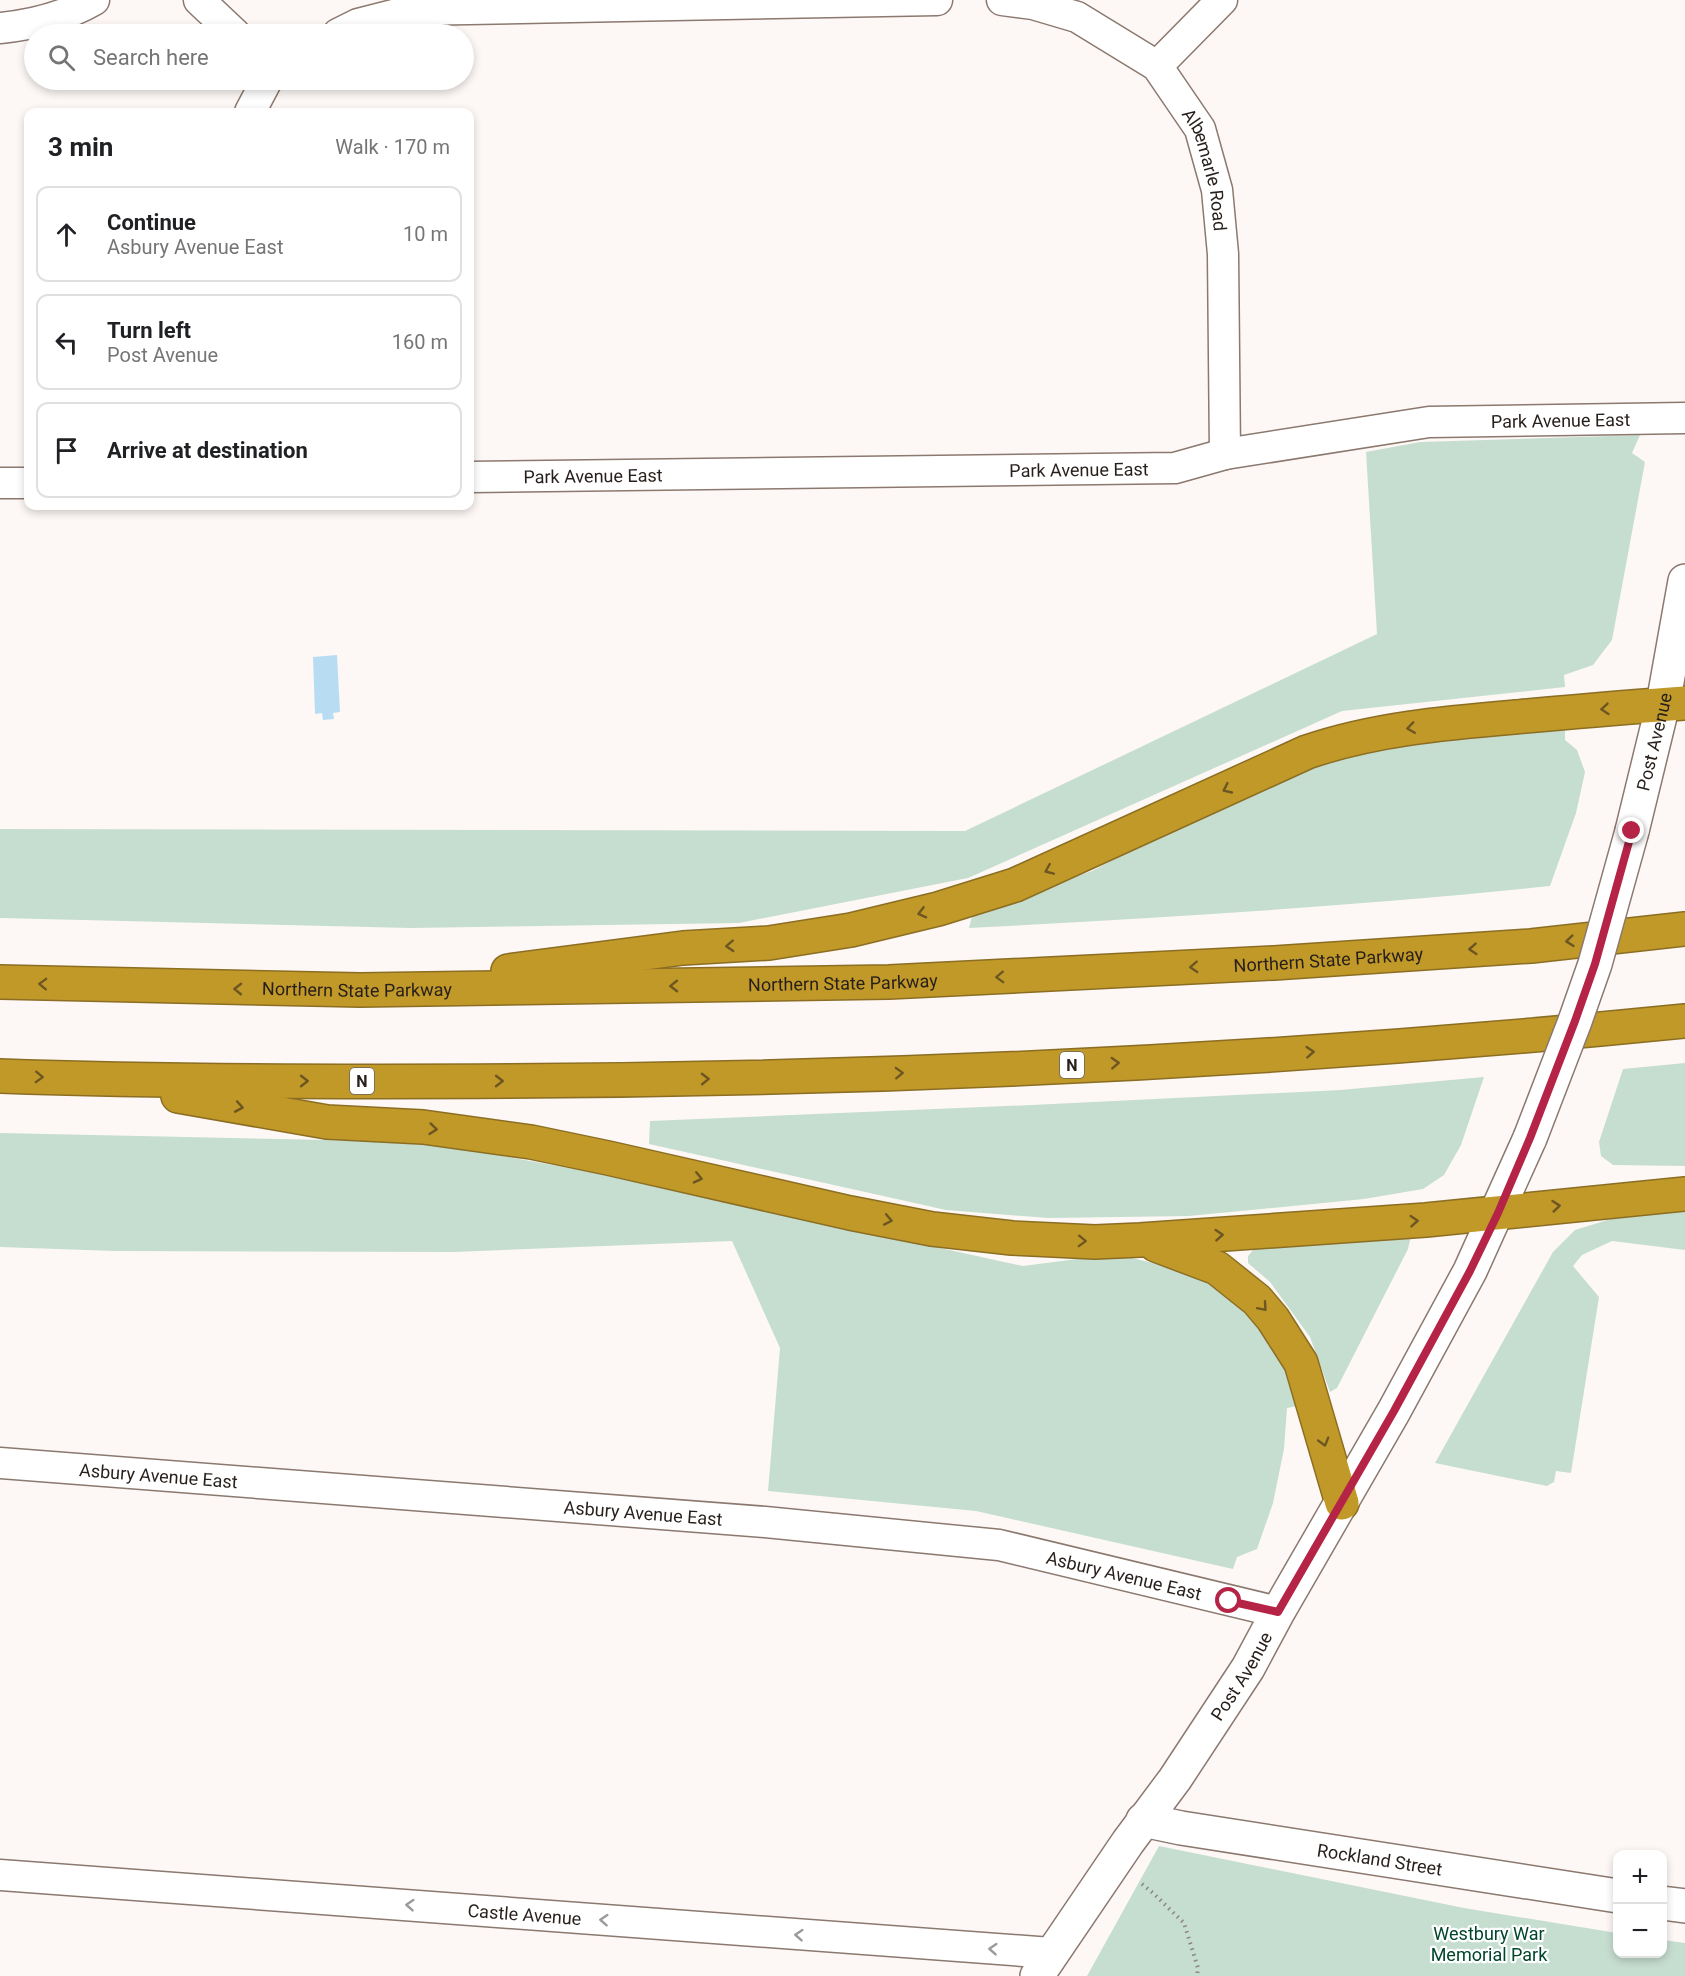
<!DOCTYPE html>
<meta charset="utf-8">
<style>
body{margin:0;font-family:Roboto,sans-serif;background:#f2f2f2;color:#202124}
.controls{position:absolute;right:18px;bottom:18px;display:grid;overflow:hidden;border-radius:12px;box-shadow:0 3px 9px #0003}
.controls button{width:54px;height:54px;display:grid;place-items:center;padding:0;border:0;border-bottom:2px solid #e0e0e0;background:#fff;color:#202124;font:30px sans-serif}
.stop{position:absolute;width:18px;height:18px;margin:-14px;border:4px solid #b52446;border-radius:50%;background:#fff}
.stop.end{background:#b52446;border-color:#fff;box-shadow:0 2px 6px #0008}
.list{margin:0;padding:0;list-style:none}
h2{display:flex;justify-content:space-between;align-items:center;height:78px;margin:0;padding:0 24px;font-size:26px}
h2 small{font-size:20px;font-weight:400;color:#757577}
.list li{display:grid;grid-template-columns:39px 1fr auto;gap:18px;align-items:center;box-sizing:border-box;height:96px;margin:0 12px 12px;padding:0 12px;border:2px solid #e0e0e0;border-radius:12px}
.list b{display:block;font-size:22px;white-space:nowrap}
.list p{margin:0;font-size:20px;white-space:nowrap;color:#757577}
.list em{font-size:20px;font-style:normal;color:#757577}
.icon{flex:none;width:33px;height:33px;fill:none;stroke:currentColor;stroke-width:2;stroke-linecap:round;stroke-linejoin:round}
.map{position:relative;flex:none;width:1685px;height:1976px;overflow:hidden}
.search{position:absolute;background:#fff;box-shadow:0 3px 9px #0003;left:24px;top:24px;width:450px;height:66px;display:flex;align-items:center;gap:15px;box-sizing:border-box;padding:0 21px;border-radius:33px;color:#757577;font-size:22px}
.panel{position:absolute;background:#fff;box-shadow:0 3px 9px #0003;left:24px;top:108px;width:450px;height:402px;border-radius:12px}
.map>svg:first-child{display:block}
</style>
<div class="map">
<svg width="1685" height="1976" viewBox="0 0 1685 1976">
<rect width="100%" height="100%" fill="#fdf8f6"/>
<path fill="#c6ded0" d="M 1640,435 L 1632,453 L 1645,462 L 1612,640 L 1593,665 L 1564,675 L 1565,687 L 1342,711 L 968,878 L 739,923 L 410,928 L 0,918 L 0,829 L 965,831 L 1377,634 L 1366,452 L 1420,442 Z
M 1565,725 L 1565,740 L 1577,750 L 1585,772 L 1576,813 L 1550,886 C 1357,906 1163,918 969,928 L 973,913 L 1092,871 L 1200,814 L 1321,762 L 1411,737 Z
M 1685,1063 L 1685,1166 L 1613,1165 L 1601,1156 L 1599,1142 L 1623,1069 Z
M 1484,1077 L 1461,1145 L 1444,1175 L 1423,1189 L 1364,1199 L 1189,1216 L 1048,1218 L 946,1210 L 649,1144 L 650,1121 L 1032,1105 L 1340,1090 Z
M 0,1133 L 425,1142 L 602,1174 L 1023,1266 L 1115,1254 L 1187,1271 L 1238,1298 L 1272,1339 L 1291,1380 L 1298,1406 L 1287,1408 L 1284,1449 L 1273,1503 L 1257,1549 L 1237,1557 L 1233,1569 L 976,1511 L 768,1491 L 780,1348 L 732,1241 L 454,1252 L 115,1251 L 0,1247 Z
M 1685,1208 L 1685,1250 L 1612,1241 L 1582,1255 L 1573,1266 L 1599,1297 L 1571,1473 L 1556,1471 L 1554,1482 L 1547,1486 L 1435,1463 L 1553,1252 L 1575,1230 L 1640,1210 Z
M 1411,1236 L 1408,1249 L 1337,1388 L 1330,1392 L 1310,1337 L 1270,1282 L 1248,1263 L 1248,1256 L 1254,1249 Z
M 1159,1846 L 1464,1908 L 1617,1933 L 1618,1954 L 1662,1954 L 1663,1940 L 1685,1943 L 1685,1976 L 1087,1976 Z"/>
<path fill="#b8ddf2" d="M 337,655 L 340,712 L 333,713 L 334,719 L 323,720 L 322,713 L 315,714 L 313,657 Z"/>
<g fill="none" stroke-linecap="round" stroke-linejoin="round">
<defs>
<g id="street">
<path d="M 199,0 L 235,34"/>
<path id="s1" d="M 1002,0 L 1033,4 L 1077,17 L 1157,66 L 1200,129 L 1217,190 L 1223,254 L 1225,454"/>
<path d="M 0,28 C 32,25 66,16 94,0"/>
<path d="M 338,34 L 358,24 L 413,10 L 937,0"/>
<path d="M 1157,66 L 1222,0"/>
<path d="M 250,112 L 267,80"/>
<path id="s2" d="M 470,477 L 1175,468 L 1225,454 L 1429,422 L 1685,418"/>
<path d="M 0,483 L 28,483"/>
<path id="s3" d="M 0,1463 L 765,1522 L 999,1545 L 1278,1612"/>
<path id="s4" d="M 0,1875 L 1051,1953"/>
</g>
<g id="secondary">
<path id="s5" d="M 1632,831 L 1663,704 L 1685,581"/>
<path id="s6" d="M 1143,1820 L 1181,1828 L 1618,1896"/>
<path d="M 1662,1903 L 1685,1906"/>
<path id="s7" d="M 1037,1976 L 1128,1842 L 1175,1779 L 1248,1668 L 1278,1612 L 1394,1411 L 1470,1271 L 1530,1138"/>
</g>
<g id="highway">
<path d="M 508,971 L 683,948 L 769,943 L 851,930 L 938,909 L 1015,885 L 1307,752 C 1374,729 1445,723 1515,717 C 1572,712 1628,707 1685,703"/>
<path id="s8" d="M 0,982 L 360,990 L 889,982 L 1274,963 L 1531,946 L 1685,929"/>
<path d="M 0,1076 C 169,1082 339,1082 509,1081 C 901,1079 1294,1060 1685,1021"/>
<path d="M 178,1096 L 327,1122 L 423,1127 L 531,1142 L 608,1158 L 850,1213 L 932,1229 L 1012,1238 L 1095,1242 L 1140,1240 L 1426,1220 L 1685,1194"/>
<path d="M 1156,1245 L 1217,1268 L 1257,1300 L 1273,1319 L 1301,1363 L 1342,1503"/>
</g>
</defs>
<use href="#street" stroke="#8b786e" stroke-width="33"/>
<use href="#secondary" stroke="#8b786e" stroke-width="36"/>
<use href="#highway" stroke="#8b6e23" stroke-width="36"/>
<path stroke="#8d8683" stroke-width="4" stroke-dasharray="1.5 4.5" stroke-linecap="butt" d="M 1142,1884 L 1153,1893 L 1184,1923 L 1198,1968 L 1197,1976"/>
<use href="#street" stroke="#fff" stroke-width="30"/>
<use href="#secondary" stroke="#fff" stroke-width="33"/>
<use href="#highway" stroke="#c19928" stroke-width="33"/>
<defs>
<path id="secondary-bridge" d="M 1530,1138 L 1575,1021 L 1595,964 L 1632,831"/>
</defs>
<use href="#secondary-bridge" stroke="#8b786e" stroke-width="36" stroke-linecap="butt"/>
<use href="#secondary-bridge" stroke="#fff" stroke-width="33"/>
</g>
<defs><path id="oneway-chevron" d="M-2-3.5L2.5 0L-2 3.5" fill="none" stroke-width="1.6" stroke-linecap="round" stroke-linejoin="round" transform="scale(1.5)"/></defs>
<g stroke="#6c5621">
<use href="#oneway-chevron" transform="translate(1605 709) rotate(175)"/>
<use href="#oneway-chevron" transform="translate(1411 728) rotate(172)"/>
<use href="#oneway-chevron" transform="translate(1227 789) rotate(155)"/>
<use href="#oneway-chevron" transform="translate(1049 870) rotate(157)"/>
<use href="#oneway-chevron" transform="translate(922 913) rotate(166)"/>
<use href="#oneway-chevron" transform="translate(1570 941) rotate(174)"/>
<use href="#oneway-chevron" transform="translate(730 946) rotate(177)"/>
<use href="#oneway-chevron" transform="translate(1473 949) rotate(176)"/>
<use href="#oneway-chevron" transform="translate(1194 967) rotate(177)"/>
<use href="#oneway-chevron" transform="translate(1000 977) rotate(178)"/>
<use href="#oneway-chevron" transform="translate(43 984) rotate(-178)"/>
<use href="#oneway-chevron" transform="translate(674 986) rotate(179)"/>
<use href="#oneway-chevron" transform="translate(238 989) rotate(-179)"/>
<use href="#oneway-chevron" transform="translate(1310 1052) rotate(-4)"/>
<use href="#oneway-chevron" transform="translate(1115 1063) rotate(-3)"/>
<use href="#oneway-chevron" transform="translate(899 1073) rotate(-2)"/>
<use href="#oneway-chevron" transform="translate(39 1077) rotate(2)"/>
<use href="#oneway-chevron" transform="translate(705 1079) rotate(-1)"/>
<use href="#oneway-chevron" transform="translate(304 1081)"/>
<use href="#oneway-chevron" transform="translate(499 1081)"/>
<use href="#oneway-chevron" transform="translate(239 1107) rotate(10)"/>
<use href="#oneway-chevron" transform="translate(433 1129) rotate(6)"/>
<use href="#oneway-chevron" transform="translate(698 1178) rotate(13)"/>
<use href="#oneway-chevron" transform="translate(1556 1206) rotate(-6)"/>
<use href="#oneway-chevron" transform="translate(888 1220) rotate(11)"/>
<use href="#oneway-chevron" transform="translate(1414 1221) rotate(-4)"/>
<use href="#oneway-chevron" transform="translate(1219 1235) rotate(-4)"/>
<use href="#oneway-chevron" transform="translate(1082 1241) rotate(2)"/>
<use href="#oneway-chevron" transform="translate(1263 1307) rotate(49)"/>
<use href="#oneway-chevron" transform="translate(1324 1442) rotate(74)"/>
</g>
<g stroke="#9e9a98">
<use href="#oneway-chevron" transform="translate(410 1905) rotate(-176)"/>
<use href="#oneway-chevron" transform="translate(604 1920) rotate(-176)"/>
<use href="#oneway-chevron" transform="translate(799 1935) rotate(-176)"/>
<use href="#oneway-chevron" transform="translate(993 1949) rotate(-176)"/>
</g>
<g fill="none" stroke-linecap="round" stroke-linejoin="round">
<path stroke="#b52446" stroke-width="8" d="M 1229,1601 L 1278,1612 L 1394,1411 L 1470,1271 L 1498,1213 L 1530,1138 L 1575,1021 L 1595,964 L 1632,831"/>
</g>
<g text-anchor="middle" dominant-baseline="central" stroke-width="4.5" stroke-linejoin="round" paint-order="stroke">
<g fill="#fff" stroke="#68625f" stroke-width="1.5">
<rect x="1060" y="1052" width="24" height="26" rx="4.5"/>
<rect x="350" y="1068" width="24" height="26" rx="4.5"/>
</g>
<g font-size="16" font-weight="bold" fill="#271f1b">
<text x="1072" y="1065">N</text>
<text x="362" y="1081">N</text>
</g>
<g font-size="18" fill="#271f1b" stroke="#fff">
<text stroke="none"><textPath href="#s1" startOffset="288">Albemarle Road</textPath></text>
<text stroke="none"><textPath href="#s2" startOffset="1095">Park Avenue East</textPath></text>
<text stroke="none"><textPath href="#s2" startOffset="609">Park Avenue East</textPath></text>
<text stroke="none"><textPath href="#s2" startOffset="123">Park Avenue East</textPath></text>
<text stroke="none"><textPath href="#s5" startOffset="92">Post Avenue</textPath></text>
<text stroke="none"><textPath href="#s8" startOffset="1329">Northern State Parkway</textPath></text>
<text stroke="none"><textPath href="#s8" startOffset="843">Northern State Parkway</textPath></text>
<text stroke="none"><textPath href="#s8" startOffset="357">Northern State Parkway</textPath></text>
<text stroke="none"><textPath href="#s3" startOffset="159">Asbury Avenue East</textPath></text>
<text stroke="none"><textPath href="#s3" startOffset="645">Asbury Avenue East</textPath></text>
<text stroke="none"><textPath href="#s3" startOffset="1131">Asbury Avenue East</textPath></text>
<text stroke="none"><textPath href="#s7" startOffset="363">Post Avenue</textPath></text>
<text stroke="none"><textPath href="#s6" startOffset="240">Rockland Street</textPath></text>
<text stroke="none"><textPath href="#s4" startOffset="526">Castle Avenue</textPath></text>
</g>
<g font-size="18" fill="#00462c" stroke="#fff">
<text x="1489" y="1933">Westbury War<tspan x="1489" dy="21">Memorial Park</tspan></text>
</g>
</g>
</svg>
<div class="controls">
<button>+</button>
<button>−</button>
</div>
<div class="stop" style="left:1229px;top:1601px"></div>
<div class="stop end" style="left:1632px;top:831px"></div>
<div class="search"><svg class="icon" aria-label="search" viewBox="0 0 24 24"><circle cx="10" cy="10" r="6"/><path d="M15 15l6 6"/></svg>Search here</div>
<section class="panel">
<h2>3 min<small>Walk · 170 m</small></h2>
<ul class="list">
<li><svg class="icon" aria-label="ahead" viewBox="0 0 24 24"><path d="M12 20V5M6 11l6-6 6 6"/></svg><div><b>Continue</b><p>Asbury Avenue East</p></div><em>10 m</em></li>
<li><svg class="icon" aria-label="left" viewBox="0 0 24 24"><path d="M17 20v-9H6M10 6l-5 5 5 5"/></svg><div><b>Turn left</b><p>Post Avenue</p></div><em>160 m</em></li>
<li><svg class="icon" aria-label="arrive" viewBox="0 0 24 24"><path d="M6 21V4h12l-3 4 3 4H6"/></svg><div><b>Arrive at destination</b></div></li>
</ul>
</section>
</div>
